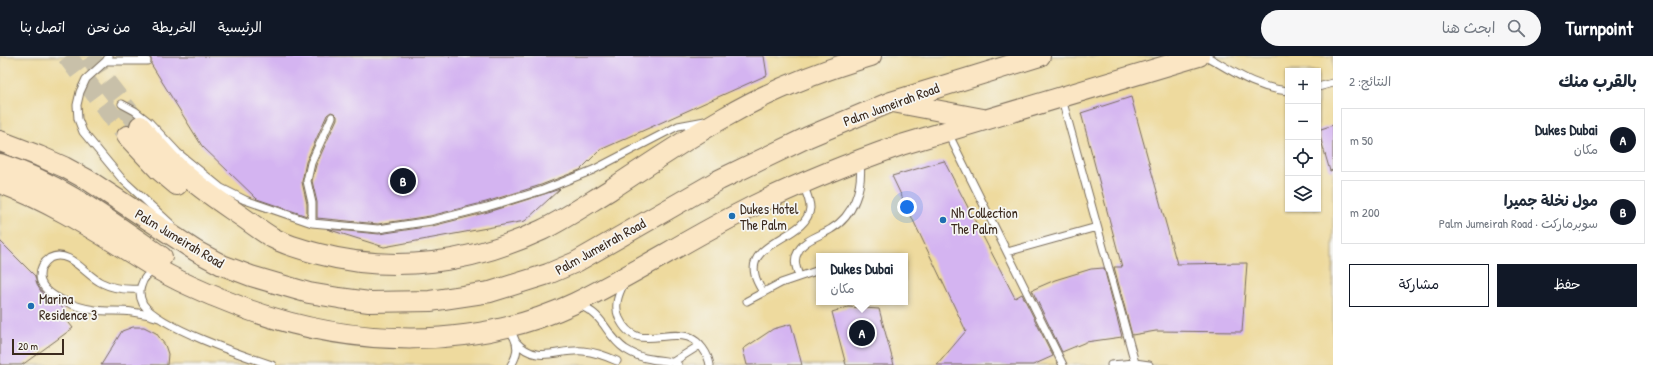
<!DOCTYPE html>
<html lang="ar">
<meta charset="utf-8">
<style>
body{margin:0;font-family:"Patrick Hand","Playpen Sans Arabic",sans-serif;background:#f6f6f7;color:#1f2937;direction:rtl}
.controls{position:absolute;right:12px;top:12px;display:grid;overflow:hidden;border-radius:0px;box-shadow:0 1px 3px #0004}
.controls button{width:36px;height:36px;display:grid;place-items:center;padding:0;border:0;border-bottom:1px solid #e0e1e3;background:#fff;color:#1f2937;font:20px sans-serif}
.scale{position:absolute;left:12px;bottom:10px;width:52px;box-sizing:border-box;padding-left:4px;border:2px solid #3b2a1e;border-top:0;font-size:11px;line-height:14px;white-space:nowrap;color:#3b2a1e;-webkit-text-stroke:3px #f6f6f2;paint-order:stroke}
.you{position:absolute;left:907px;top:151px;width:14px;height:14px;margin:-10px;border:3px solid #fff;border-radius:50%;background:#1a73e8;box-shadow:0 0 0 6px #1a73e833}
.badge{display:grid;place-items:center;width:26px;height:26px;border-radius:50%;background:#111827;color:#fff;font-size:13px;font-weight:700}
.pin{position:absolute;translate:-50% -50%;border:2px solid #fff;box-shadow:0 1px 4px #0006}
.popup{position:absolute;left:816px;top:197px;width:92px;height:52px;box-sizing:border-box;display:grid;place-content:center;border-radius:0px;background:#fff;filter:drop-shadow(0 1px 3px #0005);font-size:13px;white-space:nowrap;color:#747a83}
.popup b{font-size:15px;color:#1f2937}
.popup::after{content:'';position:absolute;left:50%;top:100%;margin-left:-8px;border:8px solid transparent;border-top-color:#fff}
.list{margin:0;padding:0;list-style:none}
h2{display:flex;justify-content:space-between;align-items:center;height:52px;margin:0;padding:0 16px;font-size:17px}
h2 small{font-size:13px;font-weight:400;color:#747a83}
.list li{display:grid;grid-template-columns:26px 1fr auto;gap:12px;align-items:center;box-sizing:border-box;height:64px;margin:0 8px 8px;padding:0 8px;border:1px solid #e0e1e3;border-radius:0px}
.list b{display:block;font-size:15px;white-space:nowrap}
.list p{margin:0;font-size:13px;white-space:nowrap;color:#747a83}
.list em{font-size:13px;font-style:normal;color:#747a83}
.actions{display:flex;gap:8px;padding:12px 16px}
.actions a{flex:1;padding:9px 0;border:1px solid #111827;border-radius:0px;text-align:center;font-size:14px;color:#111827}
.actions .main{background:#111827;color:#fff}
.icon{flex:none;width:22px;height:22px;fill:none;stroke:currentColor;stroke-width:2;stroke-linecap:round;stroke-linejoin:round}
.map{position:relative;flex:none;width:1333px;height:309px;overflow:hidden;direction:ltr}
header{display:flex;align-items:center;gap:24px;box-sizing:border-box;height:56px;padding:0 20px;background:#111827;color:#fff}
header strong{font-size:19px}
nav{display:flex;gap:22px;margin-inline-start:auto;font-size:14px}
.search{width:280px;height:36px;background:#f6f6f7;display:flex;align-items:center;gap:10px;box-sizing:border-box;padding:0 14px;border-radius:22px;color:#747a83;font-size:15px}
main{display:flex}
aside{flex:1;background:#fff}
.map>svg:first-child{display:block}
</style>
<header>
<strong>Turnpoint</strong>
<div class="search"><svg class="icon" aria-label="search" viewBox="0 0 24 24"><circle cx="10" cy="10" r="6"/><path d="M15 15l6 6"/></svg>ابحث هنا</div>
<nav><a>الرئيسية</a><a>الخريطة</a><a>من نحن</a><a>اتصل بنا</a></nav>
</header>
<main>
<aside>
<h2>بالقرب منك<small>النتائج: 2</small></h2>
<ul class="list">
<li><span class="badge">A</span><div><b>Dukes Dubai</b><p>مكان</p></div><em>50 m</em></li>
<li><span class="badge">B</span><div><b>مول نخلة جميرا</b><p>سوبرماركت · Palm Jumeirah Road</p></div><em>200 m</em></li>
</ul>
<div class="actions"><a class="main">حفظ</a><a>مشاركة</a></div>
</aside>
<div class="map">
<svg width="1333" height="309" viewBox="0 0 1333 309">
<rect width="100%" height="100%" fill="#f6f6f2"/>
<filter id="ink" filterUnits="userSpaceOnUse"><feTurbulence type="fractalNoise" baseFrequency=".025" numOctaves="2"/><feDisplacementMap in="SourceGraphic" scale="8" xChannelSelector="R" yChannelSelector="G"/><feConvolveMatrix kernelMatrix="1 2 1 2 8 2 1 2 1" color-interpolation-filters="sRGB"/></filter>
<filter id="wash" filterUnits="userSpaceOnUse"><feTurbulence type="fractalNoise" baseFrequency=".012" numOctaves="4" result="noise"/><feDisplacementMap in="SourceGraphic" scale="16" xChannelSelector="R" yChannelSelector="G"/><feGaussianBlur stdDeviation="0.9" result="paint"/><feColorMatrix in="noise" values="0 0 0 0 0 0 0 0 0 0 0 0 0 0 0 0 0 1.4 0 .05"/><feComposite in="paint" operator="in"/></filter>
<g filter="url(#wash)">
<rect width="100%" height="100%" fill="#ebe6cc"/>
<path fill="#eeda9e" stroke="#94825e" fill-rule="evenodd" d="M 0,0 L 1333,0 L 1333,309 L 0,309 ZM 1288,15 L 1318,15 L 1318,153 L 1288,153 ZM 819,200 L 905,200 L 905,246 L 819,246 Z"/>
<g id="blocks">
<path fill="#d4b4f1" d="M 147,0 L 764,0 L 767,19 L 600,94 L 580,114 L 541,129 L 486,146 L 430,160 L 378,168 L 317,162 L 317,146 L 312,125 L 316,109 L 337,63 L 337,60 L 334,57 L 331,56 L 327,59 L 306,106 L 302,126 L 307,148 L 307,160 L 257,143 L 202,90 L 151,8 L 151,2 Z
M 1131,41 L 1177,208 L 1247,207 L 1242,276 L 1156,275 L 1132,279 L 1114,211 L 1122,211 L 1081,57 Z
M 1333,69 L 1333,114 L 1330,115 L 1318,74 Z
M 944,105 L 1015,242 L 1022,238 L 1053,300 L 1033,309 L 937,309 L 966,275 L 892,120 Z
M 560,133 L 525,165 L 384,191 L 327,173 L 379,178 L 432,170 L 488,156 Z
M 0,185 L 35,220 L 37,229 L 42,237 L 59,248 L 65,255 L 62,258 L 73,272 L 22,309 L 0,309 Z
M 1104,212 L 1122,281 L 1086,286 L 1062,296 L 1032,234 L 1055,224 L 1091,213 Z
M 848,251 L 879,253 L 894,309 L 846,309 L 832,256 Z
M 791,268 L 802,309 L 747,309 L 743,293 L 773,273 Z
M 133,271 L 144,271 L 156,277 L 165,289 L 168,298 L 167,309 L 101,309 L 122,275 Z"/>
</g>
</g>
<g filter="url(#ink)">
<use href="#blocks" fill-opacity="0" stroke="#796c5b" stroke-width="1"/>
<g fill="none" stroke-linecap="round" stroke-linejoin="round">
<path stroke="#c8c0a9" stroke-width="20" stroke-dasharray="20 10" stroke-linecap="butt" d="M 67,0 L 127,80
M 90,0 L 105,25 L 140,70"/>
<defs>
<path id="lane" d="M 109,0 L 106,5 L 86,23 L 80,36 L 77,49 L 78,63 L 83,76 L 122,123 L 171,168
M 1206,0 C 1234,16 1256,32 1288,35
M 106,5 L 147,5
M 1318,31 L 1333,27
M 1062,43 L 1135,307
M 122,48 L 135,55 L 149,66 L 178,97 L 221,132 L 245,144 L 312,167 L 378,173 L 431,165 L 487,151 L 543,134 L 593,114 L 678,70 L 705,65
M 948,77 L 1063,309
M 312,167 L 312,147 L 307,125 L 311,107 L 332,61
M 1007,196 L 1097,171
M 155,215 C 148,217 143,223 141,230 C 139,236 140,242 143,248 C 159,271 244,300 272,309
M 799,220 C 796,211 793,204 798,196 C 803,184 820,180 831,173 C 854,160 863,131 860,106
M 624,227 C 618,239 614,250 619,262 C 635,297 664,273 688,281 C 700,285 708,298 710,309
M 140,233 C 127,234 114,233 102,227 C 86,220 69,192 50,202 C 44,206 40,212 40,220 C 40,240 79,252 95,254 C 107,256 120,254 132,256 C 141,257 150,259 159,262
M 763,236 C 760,231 756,225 755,219 C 746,185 808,182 810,152 C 810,144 806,136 803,129
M 747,245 L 781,227 L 819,214
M 578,249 C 605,258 605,279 625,293 C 633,298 642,302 651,303 C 660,305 670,304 678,309
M 507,272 C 518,283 520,296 511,309
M 516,286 C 537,309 557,293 583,295 C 595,296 606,300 617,305
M 673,306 L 700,289
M 1111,309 L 1135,307 L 1149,309"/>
<path id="secondary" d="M 893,46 L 983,63
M 140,70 C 153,86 166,102 182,116 C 199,132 219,145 238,158 C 250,166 261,175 273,182 C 286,189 304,194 319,198 C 395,218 472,207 542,174 C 565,163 587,148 610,134 C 648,109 686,83 725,61 C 771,34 820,15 871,0
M 127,80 L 158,113 L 177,129
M 0,85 L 39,100 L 64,111 L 88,124 L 196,195 L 222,209 L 251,220 L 309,237 L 339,242 L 369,246 L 430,245 L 490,236 L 548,218 L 576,206 L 719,124 L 808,81 L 891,46 L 1040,0
M 0,108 C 61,128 110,165 162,201
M 0,127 C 59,149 106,182 159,214 C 187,230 218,242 249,254 C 352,291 474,295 575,247 C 629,221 680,188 734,160 C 788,131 844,109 901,89 L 1199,0"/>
</defs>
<use href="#lane" stroke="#796c5b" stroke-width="9"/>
<use href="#secondary" stroke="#796c5b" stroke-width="22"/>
<use href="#lane" stroke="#fff" stroke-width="7"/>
<use href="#secondary" stroke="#fbe6c4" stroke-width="20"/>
</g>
</g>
<g fill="#1f6fb2" stroke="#f6f6f2" stroke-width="1.5">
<circle cx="732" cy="160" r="4"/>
<circle cx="943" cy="164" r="4"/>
<circle cx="31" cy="250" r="4"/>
</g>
<g text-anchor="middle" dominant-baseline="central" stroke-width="3.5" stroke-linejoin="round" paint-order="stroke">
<g font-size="14" fill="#3b2a1e" stroke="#f6f6f2">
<text transform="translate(891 48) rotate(-20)">Palm Jumeirah Road</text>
<text transform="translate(180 182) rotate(31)">Palm Jumeirah Road</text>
<text transform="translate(600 190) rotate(-29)">Palm Jumeirah Road</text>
</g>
<g font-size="14" fill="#3b2a1e" stroke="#f6f6f2" text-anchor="start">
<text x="740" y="152">Dukes Hotel<tspan x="740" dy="16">The Palm</tspan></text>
<text x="951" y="156">Nh Collection<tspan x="951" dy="16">The Palm</tspan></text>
<text x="39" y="242">Marina<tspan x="39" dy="16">Residence 3</tspan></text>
</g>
</g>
</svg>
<div class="controls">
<button>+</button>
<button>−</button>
<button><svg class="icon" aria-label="locate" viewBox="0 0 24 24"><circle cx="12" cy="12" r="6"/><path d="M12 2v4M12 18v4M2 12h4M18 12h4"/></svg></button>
<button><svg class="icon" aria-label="layers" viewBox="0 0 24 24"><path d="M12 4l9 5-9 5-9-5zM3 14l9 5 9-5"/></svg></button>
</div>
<div class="scale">20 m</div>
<div class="you"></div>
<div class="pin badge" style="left:862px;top:277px">A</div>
<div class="popup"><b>Dukes Dubai</b>مكان</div>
<div class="pin badge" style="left:403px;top:125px">B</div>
</div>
</main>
